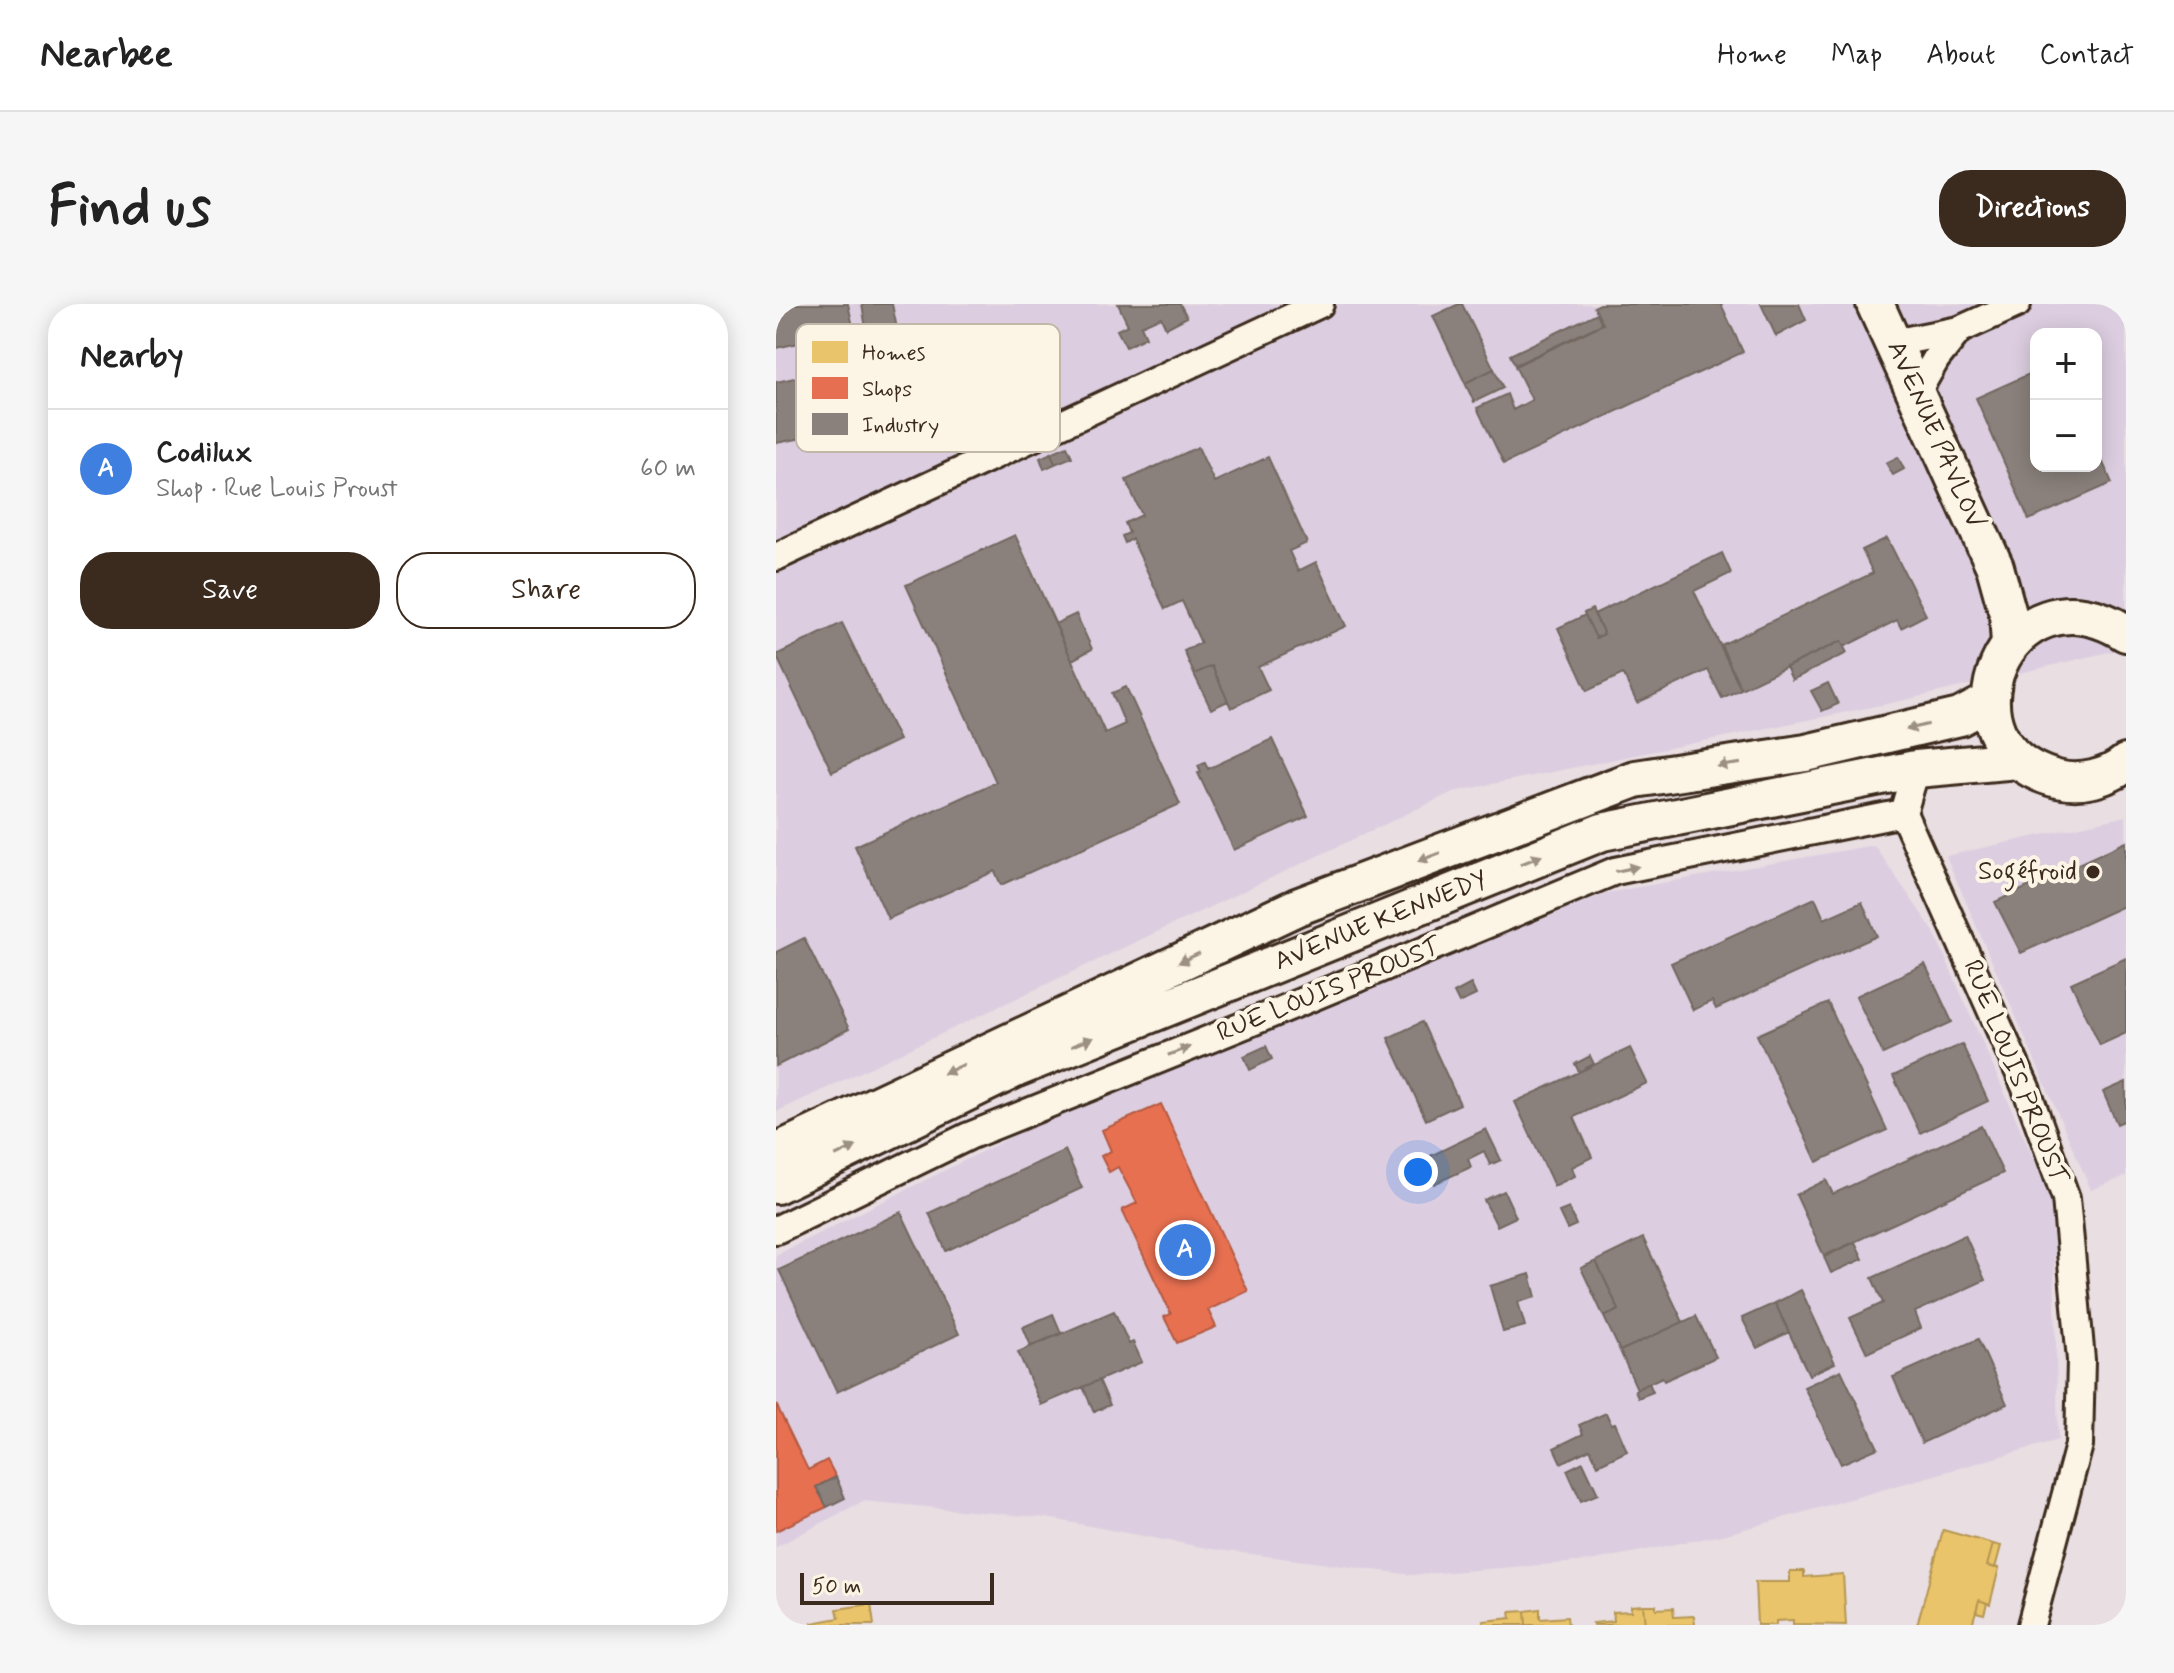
<!DOCTYPE html>
<meta charset="utf-8">
<style>
body{margin:0;font-family:Mynerve,sans-serif;background:#f6f6f6;color:#222}
.controls{position:absolute;right:24px;top:24px;display:grid;overflow:hidden;border-radius:16px;box-shadow:0 4px 20px #0003}
.controls button{width:72px;height:72px;display:grid;place-items:center;padding:0;border:0;border-bottom:2px solid #e0e0e0;background:#fff;color:#222;font:40px sans-serif}
.scale{position:absolute;left:24px;bottom:20px;width:194px;box-sizing:border-box;padding-left:8px;border:4px solid #3b2a1e;border-top:0;font-size:22px;line-height:28px;white-space:nowrap;color:#3b2a1e;-webkit-text-stroke:6px #fcf5e5;paint-order:stroke}
.you{position:absolute;left:642px;top:868px;width:28px;height:28px;margin:-20px;border:6px solid #fff;border-radius:50%;background:#1a73e8;box-shadow:0 0 0 12px #1a73e833}
.badge{display:grid;place-items:center;width:52px;height:52px;border-radius:50%;background:#3b2a1e;color:#fff;font-size:26px;font-weight:700}
.pin{position:absolute;translate:-50% -50%;border:4px solid #fff;box-shadow:0 2px 8px #0006}
.list{margin:0;padding:0;list-style:none}
h2{display:flex;justify-content:space-between;align-items:center;height:104px;margin:0;padding:0 32px;font-size:34px}
h2 small{font-size:26px;font-weight:400;color:#767676}
.list li{display:grid;grid-template-columns:52px 1fr auto;gap:24px;align-items:center;box-sizing:border-box;height:120px;padding:0 32px;border-top:2px solid #e0e0e0}
.list b{display:block;font-size:30px;white-space:nowrap}
.list p{margin:0;font-size:26px;white-space:nowrap;color:#767676}
.list em{font-size:26px;font-style:normal;color:#767676}
.actions{display:flex;gap:16px;padding:24px 32px}
.actions a{flex:1;padding:18px 0;border:2px solid #3b2a1e;border-radius:32px;text-align:center;font-size:28px;color:#3b2a1e}
.actions .main{background:#3b2a1e;color:#fff}
.map{position:relative;flex:none;width:1350px;height:1321px;overflow:hidden;border-radius:32px}
header{display:flex;align-items:center;gap:48px;box-sizing:border-box;height:112px;padding:0 40px;background:#fff;border-bottom:2px solid #e0e0e0}
header strong{font-size:38px}
nav{display:flex;gap:44px;margin-inline-start:auto;font-size:28px}
.intro{display:flex;align-items:center;justify-content:space-between;box-sizing:border-box;height:192px;padding:0 48px}
h1{margin:0;font-size:56px}
.button{padding:20px 36px;border-radius:32px;background:#3b2a1e;color:#fff;font-size:28px;font-weight:700}
main{display:flex;gap:48px;padding:0 48px}
aside{flex:1;background:#fff;border-radius:32px;box-shadow:0 4px 20px #0003}
.map>svg:first-child{display:block}
</style>
<header>
<strong>Nearbee</strong>
<nav><a>Home</a><a>Map</a><a>About</a><a>Contact</a></nav>
</header>
<div class="intro"><h1>Find us</h1><a class="button">Directions</a></div>
<main>
<aside>
<h2>Nearby<small></small></h2>
<ul class="list">
<li><span class="badge" style="background:#3f7fe0">A</span><div><b>Codilux</b><p>Shop · Rue Louis Proust</p></div><em>60 m</em></li>
</ul>
<div class="actions"><a class="main">Save</a><a>Share</a></div>
</aside>
<div class="map">
<svg width="1350" height="1321" viewBox="0 0 1350 1321">
<rect width="100%" height="100%" fill="#e9dee2"/>
<filter id="ink" filterUnits="userSpaceOnUse"><feTurbulence type="fractalNoise" baseFrequency=".0125" numOctaves="2"/><feDisplacementMap in="SourceGraphic" scale="16" xChannelSelector="R" yChannelSelector="G"/><feConvolveMatrix kernelMatrix="1 2 1 2 8 2 1 2 1" color-interpolation-filters="sRGB"/></filter>
<g filter="url(#ink)">
<path fill="#dccee0" fill-rule="evenodd" d="M 0,0 L 1350,0 L 1350,344 L 1125,397 L 677,488 L 0,808 ZM 1260,30 L 1320,30 L 1320,162 L 1260,162 Z
M 1350,512 L 1350,872 L 1315,886 L 1170,552 Z
M 1098,541 L 1158,628 L 1277,899 L 1282,1136 L 951,1230 L 814,1257 L 636,1271 L 436,1245 L 271,1214 L 87,1197 L 0,1243 L 0,951 L 295,803 L 830,589 Z"/>
<path fill="#e9c46a" stroke="#b59653" stroke-width="2" d="M 1167,1226 L 1217,1240 L 1211,1262 L 1223,1264 L 1214,1300 L 1203,1296 L 1196,1321 L 1141,1321 Z
M 1217,1240 L 1225,1242 L 1219,1264 L 1211,1262 Z
M 1014,1267 L 1028,1267 L 1028,1273 L 1067,1270 L 1070,1321 L 1017,1320 L 1017,1316 L 1000,1317 L 1000,1321 L 981,1321 L 979,1278 L 1014,1278 Z
M 1203,1296 L 1211,1299 L 1208,1310 L 1200,1308 Z
M 95,1300 L 98,1321 L 36,1321 L 36,1319 L 63,1314 L 61,1305 Z
M 867,1301 L 869,1321 L 818,1321 L 817,1319 L 838,1317 L 837,1308 L 855,1307 L 855,1302 Z
M 867,1301 L 880,1301 L 880,1305 L 897,1304 L 898,1313 L 918,1312 L 919,1321 L 869,1321 Z
M 764,1305 L 764,1315 L 791,1313 L 792,1321 L 750,1321 L 749,1307 Z
M 749,1307 L 750,1321 L 708,1321 L 707,1317 L 735,1314 L 734,1308 Z"/>
<path fill="#e76f51" stroke="#b35a42" stroke-width="2" d="M 385,800 L 472,987 L 432,1006 L 440,1023 L 401,1039 L 388,1013 L 395,1010 L 346,906 L 361,899 L 342,863 L 333,868 L 325,852 L 335,847 L 326,826 Z
M 0,1100 L 32,1166 L 51,1156 L 60,1173 L 40,1183 L 51,1203 L 0,1227 Z"/>
<path fill="#8a817c" stroke="#726760" stroke-width="2" d="M 0,0 L 72,0 L 78,27 L 0,44 Z
M 86,0 L 116,0 L 125,44 L 94,50 Z
M 342,0 L 404,0 L 411,13 L 390,24 L 385,13 L 365,22 L 370,33 L 350,43 L 341,26 L 352,21 Z
M 683,0 L 686,0 L 718,65 L 689,79 L 657,12 Z
M 824,0 L 945,0 L 967,48 L 728,160 L 701,104 L 731,90 L 737,106 L 756,96 L 739,62 L 827,20 L 818,3 Z
M 985,0 L 1023,0 L 1030,16 L 1000,32 Z
M 821,9 L 826,20 L 739,61 L 734,51 Z
M 95,57 L 108,119 L 0,139 L 0,78 Z
M 718,65 L 727,84 L 698,98 L 689,79 Z
M 1260,67 L 1260,162 L 1320,162 L 1320,143 L 1336,179 L 1253,216 L 1200,94 Z
M 291,142 L 296,153 L 279,160 L 275,149 Z
M 422,143 L 438,178 L 492,153 L 531,239 L 513,247 L 522,267 L 540,258 L 570,322 L 482,363 L 493,386 L 455,404 L 436,362 L 418,370 L 408,347 L 425,339 L 406,297 L 389,305 L 356,235 L 349,239 L 346,232 L 353,229 L 349,219 L 366,211 L 350,176 Z
M 275,149 L 279,160 L 268,165 L 264,154 Z
M 1122,153 L 1128,165 L 1117,171 L 1110,159 Z
M 239,231 L 329,429 L 349,420 L 336,389 L 350,383 L 404,500 L 225,581 L 219,567 L 112,615 L 79,542 L 220,478 L 130,281 Z
M 1111,234 L 1150,311 L 1125,324 L 1121,316 L 1068,343 L 1065,337 L 965,385 L 945,341 L 1097,269 L 1086,246 Z
M 946,249 L 955,269 L 918,287 L 965,385 L 946,394 L 932,366 L 861,399 L 847,370 L 811,387 L 782,324 L 809,311 L 820,334 L 828,330 L 818,310 Z
M 816,305 L 828,330 L 820,334 L 808,309 Z
M 300,310 L 316,345 L 296,356 L 279,320 Z
M 66,319 L 123,436 L 56,468 L 0,351 Z
M 1065,337 L 1071,349 L 1016,376 L 1010,363 Z
M 436,362 L 452,397 L 435,405 L 418,370 Z
M 1052,379 L 1062,400 L 1046,407 L 1035,387 Z
M 496,435 L 532,512 L 458,546 L 422,469 L 425,468 L 422,461 L 429,458 L 432,465 Z
M 1350,538 L 1350,601 L 1245,649 L 1219,598 Z
M 1039,594 L 1048,615 L 1086,598 L 1101,632 L 940,705 L 936,697 L 917,706 L 895,659 Z
M 28,634 L 73,725 L 0,762 L 0,648 Z
M 1350,654 L 1350,729 L 1324,741 L 1295,679 Z
M 1149,660 L 1176,718 L 1107,750 L 1080,692 Z
M 695,680 L 700,691 L 683,699 L 678,689 Z
M 1052,699 L 1111,826 L 1041,858 L 981,731 Z
M 646,718 L 684,800 L 650,816 L 612,734 Z
M 1186,740 L 1212,797 L 1144,829 L 1117,772 Z
M 490,742 L 496,755 L 474,766 L 468,752 Z
M 854,744 L 871,779 L 798,813 L 816,853 L 796,863 L 799,872 L 778,882 L 739,798 Z
M 814,752 L 818,760 L 803,768 L 799,760 Z
M 1350,778 L 1350,816 L 1341,820 L 1327,788 Z
M 1205,822 L 1227,869 L 1048,952 L 1020,891 L 1050,876 L 1057,890 Z
M 710,825 L 725,856 L 714,861 L 708,847 L 692,855 L 695,863 L 658,880 L 646,856 Z
M 289,846 L 306,884 L 170,947 L 153,909 Z
M 728,887 L 740,913 L 721,922 L 708,896 Z
M 793,904 L 800,921 L 791,925 L 783,908 Z
M 125,908 L 183,1030 L 61,1088 L 3,966 Z
M 1189,931 L 1209,976 L 1139,1008 L 1145,1024 L 1091,1049 L 1074,1014 L 1107,999 L 1096,974 Z
M 867,934 L 907,1018 L 844,1047 L 828,1013 L 843,1006 L 820,957 Z
M 1079,938 L 1087,955 L 1055,969 L 1048,953 Z
M 820,957 L 843,1006 L 828,1013 L 805,964 Z
M 754,970 L 760,993 L 742,998 L 749,1022 L 727,1028 L 714,982 Z
M 1025,986 L 1059,1059 L 1033,1071 L 999,999 Z
M 999,999 L 1013,1028 L 981,1044 L 966,1014 Z
M 338,1007 L 353,1040 L 357,1038 L 366,1058 L 265,1101 L 242,1048 Z
M 277,1010 L 285,1029 L 255,1042 L 247,1023 Z
M 920,1012 L 940,1053 L 888,1077 L 886,1073 L 861,1085 L 844,1047 Z
M 1202,1035 L 1231,1100 L 1146,1139 L 1117,1073 Z
M 1065,1066 L 1102,1144 L 1065,1160 L 1028,1083 Z
M 323,1076 L 334,1101 L 318,1108 L 307,1083 Z
M 873,1079 L 877,1088 L 862,1094 L 859,1086 Z
M 830,1109 L 835,1120 L 839,1119 L 851,1147 L 822,1161 L 814,1145 L 785,1159 L 778,1144 L 807,1130 L 803,1121 Z
M 807,1158 L 822,1190 L 805,1197 L 791,1166 Z
M 60,1173 L 69,1194 L 51,1203 L 40,1183 Z"/>
<g fill="none" stroke-linecap="round" stroke-linejoin="round">
<defs>
<path id="street" d="M 1117,39 L 1183,26 L 1241,0
M 1140,90 L 1160,55 L 1183,26
M 0,253 L 544,0
M 1140,465 L 1127,509 L 1250,784 L 1290,894 L 1305,1056 L 1303,1141 L 1255,1321
M 0,926 L 193,832 L 491,712 L 839,567 L 1127,509"/>
<path id="secondary" d="M 1099,0 L 1219,263 L 1232,310 L 1234,340
M 1350,329 C 1230,253 1153,442 1281,475 C 1305,481 1332,474 1350,459
M 0,848 L 521,603 L 859,475 L 1030,449 L 1184,413 L 1214,397
M 0,881 L 241,764 L 826,528 L 1140,465 L 1242,456"/>
</defs>
<use href="#street" stroke="#3b2a1e" stroke-width="32"/>
<use href="#secondary" stroke="#3b2a1e" stroke-width="42"/>
<use href="#street" stroke="#fcf5e5" stroke-width="26"/>
<use href="#secondary" stroke="#fcf5e5" stroke-width="36"/>
</g>
<defs><path id="oneway-solid" d="M-6-.8H1V-3.2L6.5 0L1 3.2V.8H-6Z" transform="scale(2)"/></defs>
<g fill="#9c9082">
<use href="#oneway-solid" transform="translate(1141 423) rotate(167)"/>
<use href="#oneway-solid" transform="translate(953 461) rotate(172)"/>
<use href="#oneway-solid" transform="translate(653 553) rotate(159)"/>
<use href="#oneway-solid" transform="translate(755 556) rotate(-22)"/>
<use href="#oneway-solid" transform="translate(851 565) rotate(-12)"/>
<use href="#oneway-solid" transform="translate(413 654) rotate(155)"/>
<use href="#oneway-solid" transform="translate(306 738) rotate(-22)"/>
<use href="#oneway-solid" transform="translate(403 747) rotate(-21)"/>
<use href="#oneway-solid" transform="translate(178 765) rotate(155)"/>
<use href="#oneway-solid" transform="translate(70 847) rotate(-26)"/>
</g>
</g>
<circle fill="#3b2a1e" stroke="#fcf5e5" stroke-width="3" cx="1317" cy="568" r="8"/>
<g text-anchor="middle" dominant-baseline="central" stroke-width="8" stroke-linejoin="round" paint-order="stroke">
<g font-size="26" fill="#3b2a1e" stroke="#fcf5e5">
<text transform="translate(1159 131) rotate(66)">AVENUE PAVLOV</text>
<text transform="translate(605 617) rotate(-22)">AVENUE KENNEDY</text>
<text transform="translate(553 686) rotate(-22)">RUE LOUIS PROUST</text>
<text transform="translate(1239 768) rotate(68)">RUE LOUIS PROUST</text>
</g>
<g font-size="26" fill="#3b2a1e" stroke="#fcf5e5" text-anchor="end">
<text x="1301" y="568">Sogéfroid</text>
</g>
</g>
<rect x="20" y="20" width="264" height="128" rx="12" fill="#fcf5e5" stroke="#c2b8a9" stroke-width="2"/>
<rect x="36" y="37" width="36" height="22" fill="#e9c46a"/>
<rect x="36" y="73" width="36" height="22" fill="#e76f51"/>
<rect x="36" y="109" width="36" height="22" fill="#8a817c"/>
<g font-size="22" fill="#3b2a1e">
<text x="86" y="56">Homes</text>
<text x="86" y="92">Shops</text>
<text x="86" y="128">Industry</text>
</g>
</svg>
<div class="controls">
<button>+</button>
<button>−</button>
</div>
<div class="scale">50 m</div>
<div class="you"></div>
<div class="pin badge" style="left:409px;top:946px;background:#3f7fe0">A</div>
</div>
</main>
